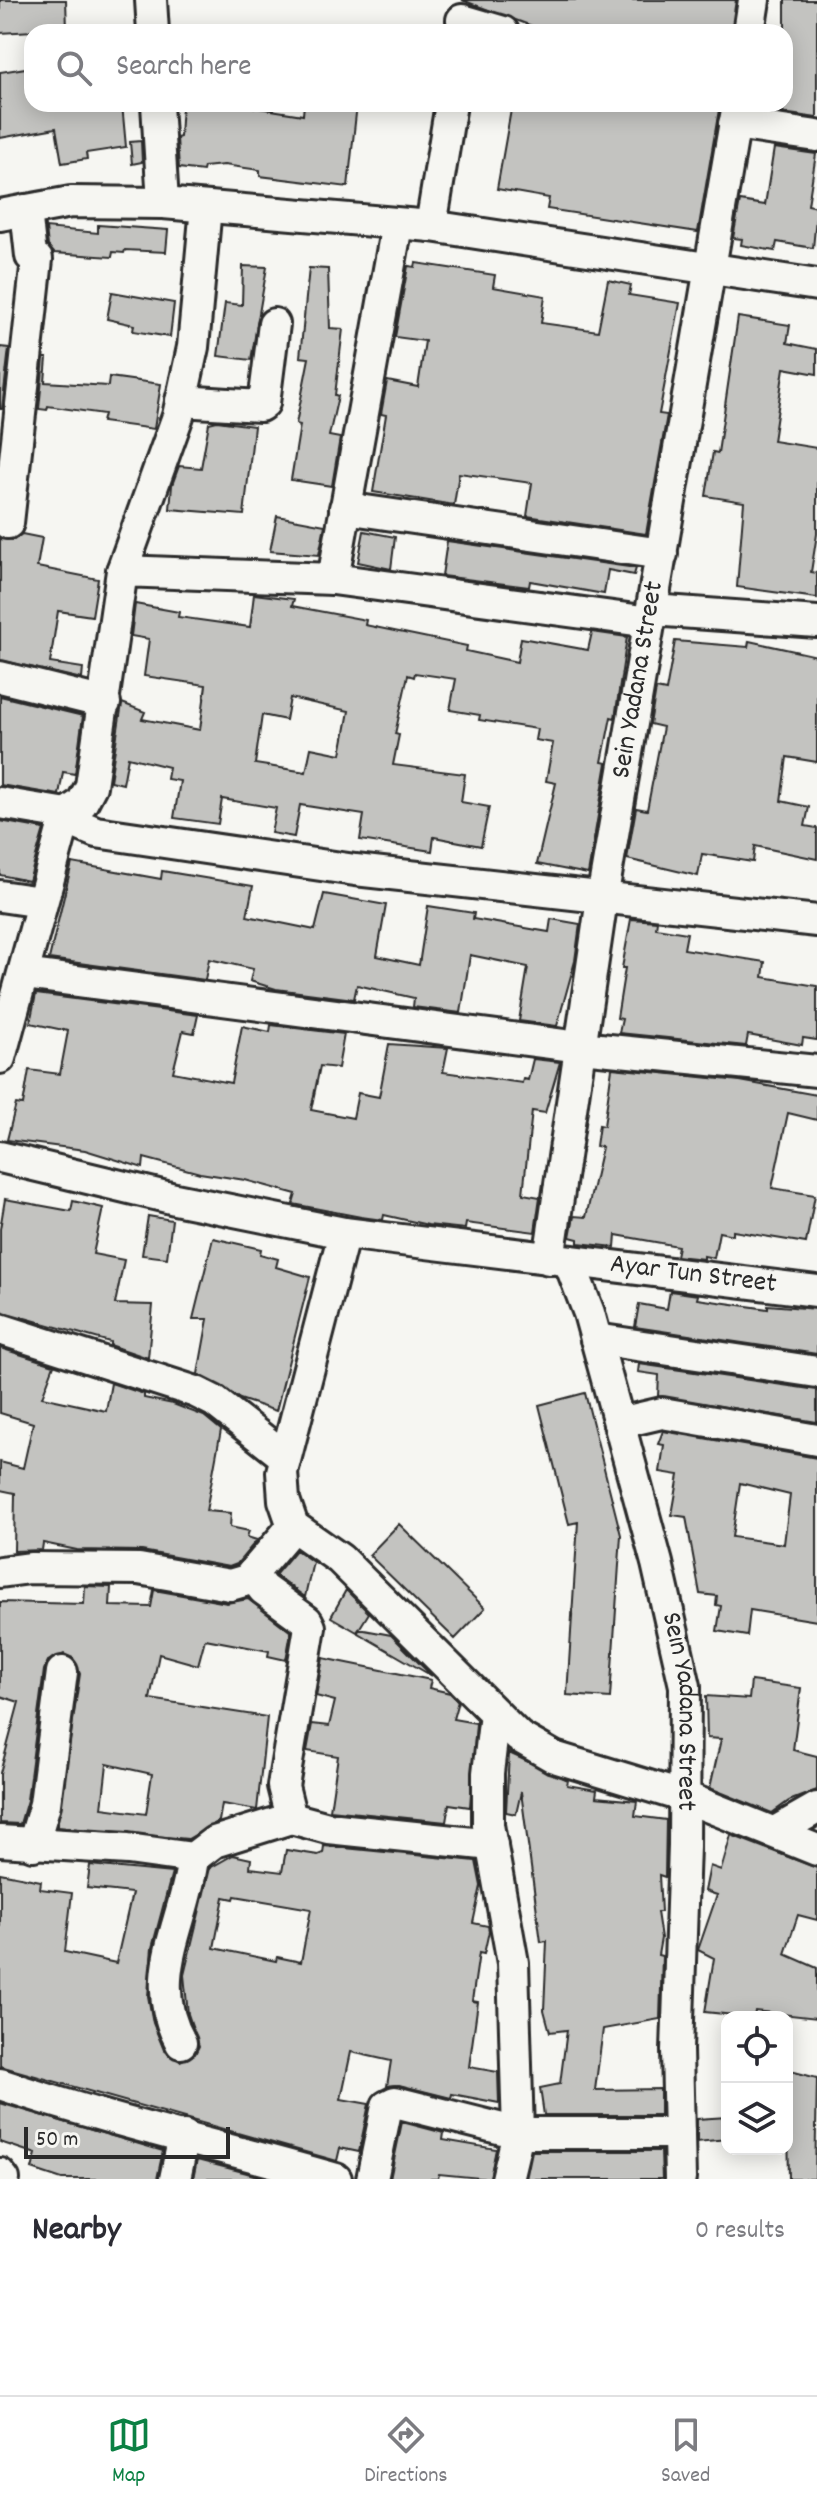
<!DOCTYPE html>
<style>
body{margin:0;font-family:Dekko,sans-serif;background:#f2f2f3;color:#2b2b33}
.controls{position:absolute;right:24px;bottom:24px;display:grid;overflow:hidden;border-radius:16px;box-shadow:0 4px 20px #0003}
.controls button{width:72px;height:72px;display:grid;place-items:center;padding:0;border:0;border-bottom:2px solid #e1e1e2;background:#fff;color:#2b2b33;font:40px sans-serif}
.scale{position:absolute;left:24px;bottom:20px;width:206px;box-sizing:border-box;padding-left:8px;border:4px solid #2b2b2b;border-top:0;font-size:22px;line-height:28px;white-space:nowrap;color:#2b2b2b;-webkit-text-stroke:6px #f6f6f2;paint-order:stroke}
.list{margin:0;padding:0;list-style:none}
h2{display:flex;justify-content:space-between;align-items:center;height:104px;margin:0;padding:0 32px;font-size:34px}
h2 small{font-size:26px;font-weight:400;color:#7c7c81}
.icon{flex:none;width:44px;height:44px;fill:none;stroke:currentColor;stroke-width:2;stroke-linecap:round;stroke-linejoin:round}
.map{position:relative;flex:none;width:817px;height:2179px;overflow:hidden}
.search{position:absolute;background:#fff;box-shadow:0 4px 20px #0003;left:24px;right:24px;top:24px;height:88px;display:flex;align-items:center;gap:20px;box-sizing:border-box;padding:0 28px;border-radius:24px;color:#7c7c81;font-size:30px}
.sheet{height:216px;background:#fff}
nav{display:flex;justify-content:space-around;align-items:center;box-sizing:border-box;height:112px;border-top:2px solid #e1e1e2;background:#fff;font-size:22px;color:#7c7c81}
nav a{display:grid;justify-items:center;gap:4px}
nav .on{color:#0b8043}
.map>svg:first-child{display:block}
</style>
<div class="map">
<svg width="817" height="2179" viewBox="0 0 817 2179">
<rect width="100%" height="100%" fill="#f6f6f2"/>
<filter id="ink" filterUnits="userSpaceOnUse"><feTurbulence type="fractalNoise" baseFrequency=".0125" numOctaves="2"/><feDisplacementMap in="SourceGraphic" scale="16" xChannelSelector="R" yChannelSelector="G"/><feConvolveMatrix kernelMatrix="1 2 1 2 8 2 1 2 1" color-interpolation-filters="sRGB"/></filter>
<g filter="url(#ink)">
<path fill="#c3c3c0" stroke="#2b2b2b" stroke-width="2" fill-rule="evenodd" d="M 0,0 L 66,0 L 67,29 L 0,33 Z
M 462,0 L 736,0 L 731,32 L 548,32 Z
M 785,0 L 817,0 L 817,118 L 755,109 L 756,104 L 785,104 Z
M 32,67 L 32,104 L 122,104 L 126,147 L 86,153 L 87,159 L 62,163 L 56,128 L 0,138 L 0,72 Z
M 182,104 L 252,104 L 252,107 L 303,115 L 304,104 L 357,104 L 348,187 L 260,176 L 260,170 L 224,165 L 204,167 L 203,171 L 179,168 L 177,138 L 180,137 Z
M 512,104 L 720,104 L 698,232 L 547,209 L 549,198 L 497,189 Z
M 141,141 L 142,162 L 132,164 L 130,142 Z
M 774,148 L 816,154 L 808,205 L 817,207 L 813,248 L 777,242 L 775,251 L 741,245 L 742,239 L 733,238 L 740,201 L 765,205 Z
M 98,225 L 168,230 L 166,252 L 125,250 L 124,253 L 113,252 L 112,257 L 54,253 L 48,246 L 46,228 L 98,233 Z
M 416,263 L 495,275 L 493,287 L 545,296 L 541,323 L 598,331 L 608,280 L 631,285 L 629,295 L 680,303 L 659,414 L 667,415 L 646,534 L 527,516 L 532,483 L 459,473 L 454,505 L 373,492 L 386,415 L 381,414 L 387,381 L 418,387 L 425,341 L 395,337 L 408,266 L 415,267 Z
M 243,266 L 267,267 L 251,360 L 218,356 L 225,303 L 242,305 Z
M 309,268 L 328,269 L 330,328 L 343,329 L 335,395 L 338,396 L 329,436 L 340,438 L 332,486 L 291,480 L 300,425 L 296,424 L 309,358 L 300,357 Z
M 112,292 L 174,303 L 170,337 L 133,331 L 134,325 L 107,319 Z
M 738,317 L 790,325 L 787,343 L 817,349 L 817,374 L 784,368 L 773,441 L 817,448 L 817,534 L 811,572 L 817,573 L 817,598 L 737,587 L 744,502 L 706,496 L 713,452 L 718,453 Z
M 0,347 L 9,348 L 2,409 L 0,409 Z
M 44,358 L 47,358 L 45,382 L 108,386 L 109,377 L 161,384 L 154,429 L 102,422 L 104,414 L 48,406 L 47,410 L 39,409 Z
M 217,421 L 254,426 L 244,515 L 170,509 L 172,485 L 179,466 L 201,468 L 209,423 Z
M 277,516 L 325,525 L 319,555 L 270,551 Z
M 364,531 L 395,537 L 391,569 L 358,562 Z
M 22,534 L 42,538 L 37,567 L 98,579 L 92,616 L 58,611 L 50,663 L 83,668 L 82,679 L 0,660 L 0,539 L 14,540 Z
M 447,541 L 636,568 L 634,575 L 608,570 L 604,594 L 530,581 L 529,587 L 442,576 Z
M 254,594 L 294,599 L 292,606 L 366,620 L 365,625 L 467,646 L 466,651 L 517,662 L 521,638 L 588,650 L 592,632 L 627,637 L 615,718 L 611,717 L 602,762 L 607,763 L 588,874 L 537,864 L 556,783 L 546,781 L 553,743 L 535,740 L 537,729 L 479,720 L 480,715 L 450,710 L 456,679 L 415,673 L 414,677 L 408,675 L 395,734 L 399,735 L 393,765 L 465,774 L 461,802 L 489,807 L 481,846 L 434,837 L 432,851 L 360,840 L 364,815 L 300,805 L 294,837 L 271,833 L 276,808 L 222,799 L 218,824 L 174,818 L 180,781 L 167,779 L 169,767 L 128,757 L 123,784 L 110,781 L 122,703 L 145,712 L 142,719 L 200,730 L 206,685 L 144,676 L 149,639 L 131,636 L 135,604 L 179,612 L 178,617 L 250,627 ZM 290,698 L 349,711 L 341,754 L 311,748 L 306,772 L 255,764 L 262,715 L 286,720 Z
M 675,641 L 748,647 L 749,641 L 817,656 L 817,762 L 787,757 L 781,801 L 809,807 L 805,826 L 817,828 L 817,859 L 755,846 L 753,862 L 702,854 L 698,876 L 627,859 L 636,808 L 647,810 L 663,727 L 650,724 L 656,689 L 666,691 Z
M 0,696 L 83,716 L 75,774 L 63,772 L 59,795 L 0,785 Z
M 0,821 L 44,829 L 29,881 L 0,875 Z
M 72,863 L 161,879 L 162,871 L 253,886 L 247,916 L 315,930 L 324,894 L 386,905 L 377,956 L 419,965 L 428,906 L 474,913 L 473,919 L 549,932 L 551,919 L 580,924 L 575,961 L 557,1026 L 519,1021 L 528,967 L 470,955 L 461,1013 L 413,1007 L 414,998 L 357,985 L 354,999 L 276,989 L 250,981 L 253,969 L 209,959 L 205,980 L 49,959 Z
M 631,919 L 657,921 L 656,928 L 687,933 L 684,949 L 765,962 L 763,977 L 817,986 L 817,1040 L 803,1038 L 802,1045 L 748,1035 L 746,1046 L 619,1033 L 622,1019 L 617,1018 L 625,968 L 622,968 Z
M 36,994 L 198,1015 L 194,1033 L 183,1031 L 173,1072 L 231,1083 L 242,1026 L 270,1032 L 271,1025 L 344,1034 L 338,1068 L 320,1066 L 311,1110 L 353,1118 L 358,1093 L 379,1097 L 389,1044 L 448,1048 L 443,1072 L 522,1083 L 523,1079 L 528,1080 L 533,1059 L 560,1062 L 545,1113 L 532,1111 L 523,1194 L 540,1197 L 535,1232 L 466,1223 L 465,1229 L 428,1225 L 384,1215 L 383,1220 L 361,1217 L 293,1204 L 296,1194 L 245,1180 L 200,1173 L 144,1158 L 143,1168 L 85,1150 L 7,1140 L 16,1104 L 23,1105 L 29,1070 L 60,1074 L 68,1031 L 30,1023 Z
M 612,1068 L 740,1081 L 817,1095 L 817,1120 L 788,1113 L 772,1188 L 815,1195 L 806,1243 L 733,1231 L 733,1235 L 719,1232 L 714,1258 L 704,1256 L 704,1259 L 676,1256 L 678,1246 L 616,1235 L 615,1247 L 578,1243 L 578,1239 L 570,1237 L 574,1216 L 586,1217 L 602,1147 L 596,1146 L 599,1125 L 604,1126 Z
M 5,1199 L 71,1211 L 73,1201 L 103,1208 L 93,1254 L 124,1260 L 115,1304 L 153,1305 L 148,1358 L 110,1345 L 110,1342 L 0,1311 L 0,1229 Z
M 148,1216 L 172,1220 L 167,1258 L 142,1255 Z
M 213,1238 L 261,1249 L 260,1254 L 278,1259 L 276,1267 L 310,1277 L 276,1411 L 240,1399 L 198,1374 L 208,1319 L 193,1319 Z
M 670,1291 L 698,1295 L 697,1299 L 768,1309 L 768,1305 L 817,1309 L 817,1354 L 635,1327 L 639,1304 L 667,1309 Z
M 0,1348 L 54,1365 L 42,1397 L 106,1411 L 111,1383 L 144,1394 L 144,1398 L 173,1404 L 204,1416 L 221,1430 L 206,1511 L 231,1513 L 230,1527 L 249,1531 L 247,1537 L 257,1540 L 237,1564 L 229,1567 L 142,1551 L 77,1550 L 43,1543 L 42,1550 L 14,1551 L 15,1493 L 0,1490 L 0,1462 L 23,1468 L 33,1423 L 0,1413 Z
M 639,1364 L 817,1390 L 817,1422 L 658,1396 L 659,1375 L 638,1372 Z
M 585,1393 L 621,1535 L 610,1698 L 567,1695 L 578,1522 L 569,1524 L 539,1405 Z
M 663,1431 L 817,1458 L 817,1621 L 750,1610 L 747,1636 L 717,1631 L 721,1606 L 716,1605 L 717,1596 L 700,1594 L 686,1517 L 672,1515 L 679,1475 L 660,1472 L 664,1445 L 658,1444 ZM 740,1483 L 790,1495 L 784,1544 L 732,1537 Z
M 399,1524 L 485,1608 L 455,1639 L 369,1555 Z
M 296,1550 L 313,1562 L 305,1597 L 275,1575 Z
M 85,1586 L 111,1587 L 110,1606 L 151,1607 L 154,1590 L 227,1603 L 248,1599 L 291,1632 L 286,1660 L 268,1656 L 269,1651 L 205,1639 L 198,1665 L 159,1654 L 150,1699 L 267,1717 L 257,1810 L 222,1804 L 219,1821 L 188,1839 L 57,1827 L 80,1674 L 73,1658 L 64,1654 L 48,1661 L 44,1670 L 27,1800 L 20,1824 L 0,1823 L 0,1773 L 19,1702 L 0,1696 L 0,1602 L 84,1604 ZM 107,1764 L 152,1774 L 146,1814 L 102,1808 Z
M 346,1590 L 369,1613 L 359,1629 L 391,1635 L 432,1676 L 358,1633 L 359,1629 L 357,1632 L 331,1617 Z
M 323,1658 L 431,1680 L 429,1688 L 450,1693 L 458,1701 L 453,1719 L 476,1723 L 470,1807 L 449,1804 L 446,1822 L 330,1810 L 338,1756 L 307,1751 L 312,1724 L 329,1726 L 335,1701 L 316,1696 Z
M 751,1681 L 801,1688 L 793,1750 L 817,1756 L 817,1790 L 789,1801 L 772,1813 L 710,1788 L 721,1739 L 707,1738 L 706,1696 L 749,1699 Z
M 509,1753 L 568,1780 L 567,1785 L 597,1790 L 596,1797 L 637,1801 L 635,1816 L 666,1820 L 665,1877 L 659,1875 L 661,1912 L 657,1912 L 661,1938 L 658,1955 L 662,1956 L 660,2019 L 603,2029 L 595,2090 L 660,2089 L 660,2115 L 544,2115 L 540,2088 L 560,2084 L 567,2030 L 550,2032 L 544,2010 L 547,1941 L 541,1942 L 521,1792 L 516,1814 L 506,1812 Z
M 731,1835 L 817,1868 L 817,1920 L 798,1915 L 785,1954 L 817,1968 L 817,2018 L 755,2011 L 754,2017 L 705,2012 L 714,1958 L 698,1950 L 717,1895 L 705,1891 L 710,1866 L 721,1870 Z
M 324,1846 L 476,1861 L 481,1886 L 473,1923 L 488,1926 L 489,1931 L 484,1954 L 479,1953 L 472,2001 L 478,2002 L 469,2067 L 498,2072 L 499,2103 L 452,2094 L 451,2098 L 399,2085 L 387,2086 L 391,2061 L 351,2052 L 341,2099 L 369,2104 L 359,2152 L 340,2148 L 337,2161 L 0,2066 L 0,1873 L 41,1881 L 40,1889 L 72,1893 L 65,1952 L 116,1963 L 132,1893 L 87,1888 L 90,1865 L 172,1873 L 152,1948 L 148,1996 L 153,2023 L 164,2050 L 180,2061 L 195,2054 L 199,2046 L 188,2014 L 184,1975 L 210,1868 L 233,1855 L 251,1859 L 250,1868 L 282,1872 L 286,1850 L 318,1855 L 323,1853 ZM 235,1896 L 311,1909 L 301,1962 L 277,1957 L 276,1961 L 214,1948 L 224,1897 L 234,1899 Z
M 787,2070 L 817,2078 L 815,2179 L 789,2179 Z
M 0,2103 L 163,2151 L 157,2179 L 62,2179 L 32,2169 L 36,2154 L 0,2142 Z
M 727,2117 L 727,2139 L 697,2142 L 697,2119 Z
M 402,2122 L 444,2133 L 443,2140 L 496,2149 L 490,2179 L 439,2174 L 438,2179 L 390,2179 Z
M 532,2151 L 661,2151 L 662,2179 L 526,2179 Z
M 197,2160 L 247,2173 L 268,2179 L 193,2179 Z"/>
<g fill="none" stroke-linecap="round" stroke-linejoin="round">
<defs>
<g id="minor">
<path d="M 151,0 L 153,32"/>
<path d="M 462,20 L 503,32"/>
<path d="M 749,32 L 754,0"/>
<path d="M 157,104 L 163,203"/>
<path d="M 734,124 L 817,136"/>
<path d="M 0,215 L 71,202 L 163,203 L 431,226 L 817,285"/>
<path d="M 397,225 L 333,579 L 650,622"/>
<path d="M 431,226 L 451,104"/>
<path d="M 181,401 L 260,406 L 264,403 L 274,324"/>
<path d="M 345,508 L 662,554"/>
<path d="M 8,523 L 37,259 L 31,256 L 26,210"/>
<path d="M 122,571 L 178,416 L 193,347 L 206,207"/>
<path d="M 652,610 L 817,622"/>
<path d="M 0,677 L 105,703"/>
<path d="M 0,803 L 66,814 L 65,819 L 96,832 L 355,870 L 817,921"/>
<path d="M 66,814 L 82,803 L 91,786 L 122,571 L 333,579"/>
<path d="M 0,896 L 41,902"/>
<path d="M 24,974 L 580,1047 L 817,1071"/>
<path d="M 0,1058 L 65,819"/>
<path id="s1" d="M 0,1157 L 175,1199 L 344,1233 L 817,1291"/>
<path d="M 344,1233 L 282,1472 L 284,1500 L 293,1526 L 340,1559 L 519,1737 L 554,1757 L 685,1797 L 817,1850"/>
<path id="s2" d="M 549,1259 L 602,899 L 738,104"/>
<path id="s3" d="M 569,1261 L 589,1313 L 619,1423 L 657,1563 L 685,1686 L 684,1846 L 677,2050 L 680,2179"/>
<path d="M 0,1329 L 196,1392 L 214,1401 L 285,1457"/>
<path d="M 596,1339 L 817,1372"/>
<path d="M 619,1423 L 662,1413 L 817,1440"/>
<path d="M 0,1572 L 30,1568 L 139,1569 L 230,1585 L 247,1580 L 293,1526"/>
<path d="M 252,1574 L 263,1589 L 307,1621 L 310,1627 L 283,1786 L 291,1818 L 328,1828 L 492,1845"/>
<path d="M 495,1714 L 488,1773 L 488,1825 L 513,1963 L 518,2133 L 507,2179"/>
<path d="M 775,1832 L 817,1808"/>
<path d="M 0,1841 L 128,1849 L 193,1858 L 214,1842 L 291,1818"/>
<path d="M 33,1845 L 45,1804 L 62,1672"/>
<path d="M 181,2043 C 144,1978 185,1925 193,1858"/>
<path d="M 0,2084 C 110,2121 224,2147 336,2179"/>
<path d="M 0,2174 L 4,2179"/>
<path d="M 175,2179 L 184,2136"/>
<path d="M 372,2179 L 387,2106 L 395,2102 L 518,2133 L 679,2133"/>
</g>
</defs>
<use href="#minor" stroke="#2b2b2b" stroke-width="36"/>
<use href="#minor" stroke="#f6f6f2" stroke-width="30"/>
</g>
</g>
<g text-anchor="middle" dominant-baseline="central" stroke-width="8" stroke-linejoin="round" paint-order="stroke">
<g font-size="28" fill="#2b2b2b" stroke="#f6f6f2">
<text stroke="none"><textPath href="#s2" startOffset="586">Sein Yadana Street</textPath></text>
<text stroke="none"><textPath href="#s1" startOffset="704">Ayar Tun Street</textPath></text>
<text stroke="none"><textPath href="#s3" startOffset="466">Sein Yadana Street</textPath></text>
</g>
</g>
</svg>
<div class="controls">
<button><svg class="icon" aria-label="locate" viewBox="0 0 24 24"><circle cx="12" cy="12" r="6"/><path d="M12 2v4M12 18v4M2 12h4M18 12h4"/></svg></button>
<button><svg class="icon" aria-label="layers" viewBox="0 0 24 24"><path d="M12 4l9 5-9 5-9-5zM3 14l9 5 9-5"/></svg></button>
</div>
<div class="scale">50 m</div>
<div class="search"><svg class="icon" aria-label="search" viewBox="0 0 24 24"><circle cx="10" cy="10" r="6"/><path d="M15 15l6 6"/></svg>Search here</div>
</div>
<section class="sheet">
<h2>Nearby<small>0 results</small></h2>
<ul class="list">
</ul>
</section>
<nav>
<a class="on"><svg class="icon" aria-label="map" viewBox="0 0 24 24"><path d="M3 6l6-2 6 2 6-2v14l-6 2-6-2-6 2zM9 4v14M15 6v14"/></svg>Map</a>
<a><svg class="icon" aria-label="directions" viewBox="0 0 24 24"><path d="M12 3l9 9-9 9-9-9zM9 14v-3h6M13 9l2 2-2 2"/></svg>Directions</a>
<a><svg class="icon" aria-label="saved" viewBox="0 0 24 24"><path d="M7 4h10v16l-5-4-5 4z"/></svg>Saved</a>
</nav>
